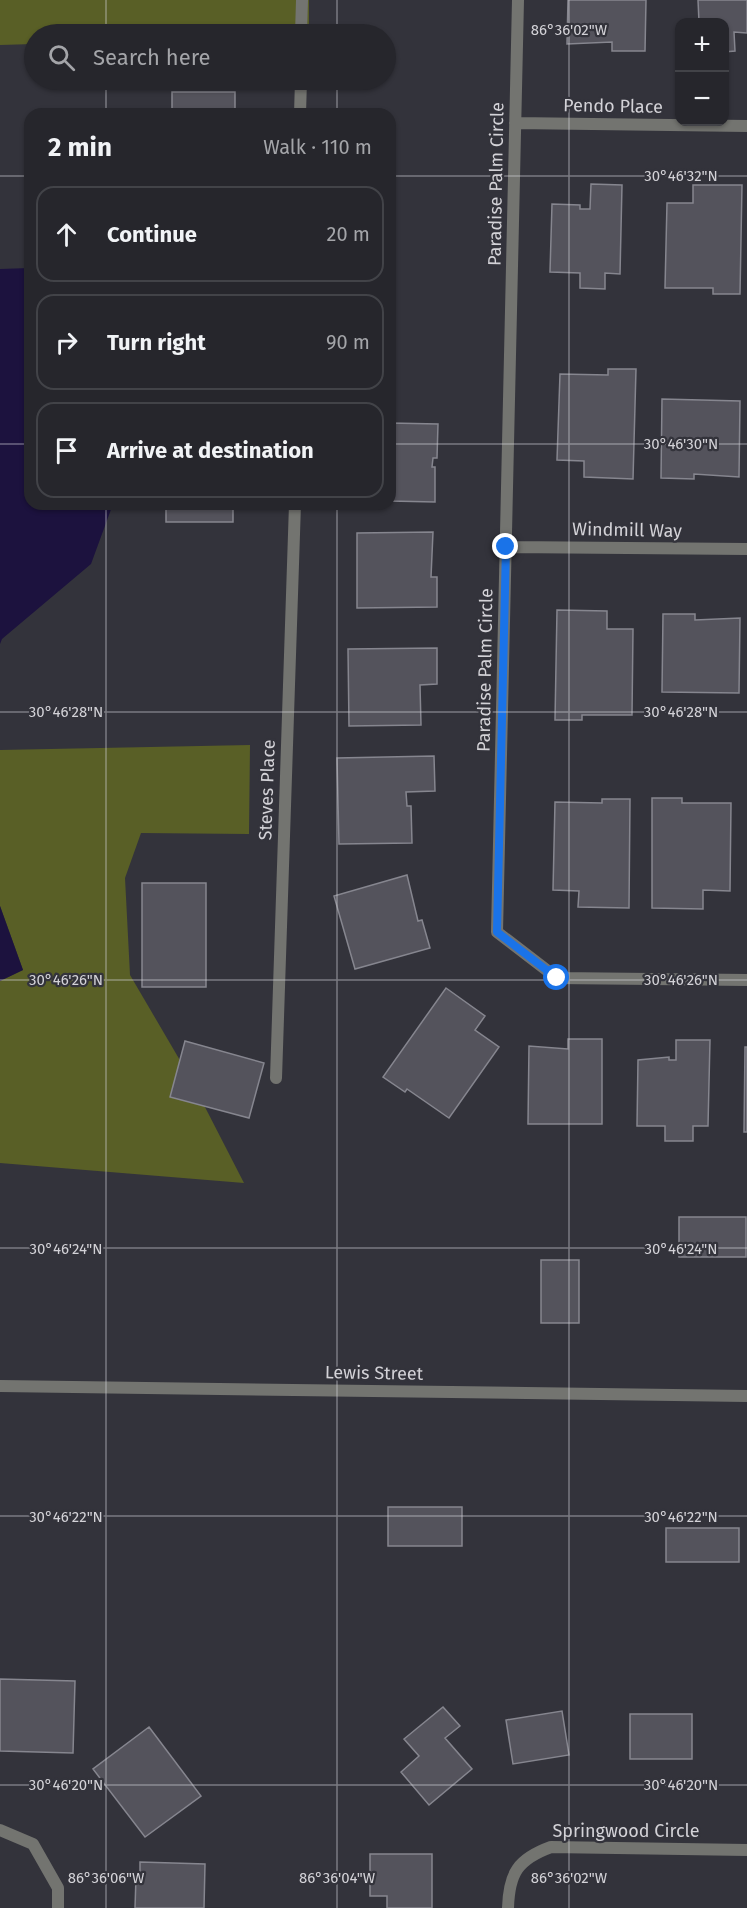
<!DOCTYPE html>
<meta charset="utf-8">
<style>
body{margin:0;font-family:"Fira Sans",sans-serif;background:#323238;color:#f1f3f6}
.controls{position:absolute;right:18px;top:18px;display:grid;overflow:hidden;border-radius:12px;box-shadow:0 2px 4px #0004}
.controls button{width:54px;height:54px;display:grid;place-items:center;padding:0;border:0;border-bottom:2px solid #424348;background:#26262c;color:#f1f3f6;font:30px sans-serif}
.stop{position:absolute;width:18px;height:18px;margin:-14px;border:4px solid #1a73e8;border-radius:50%;background:#fff}
.stop.end{background:#1a73e8;border-color:#fff;box-shadow:0 2px 6px #0008}
.list{margin:0;padding:0;list-style:none}
h2{display:flex;justify-content:space-between;align-items:center;height:78px;margin:0;padding:0 24px;font-size:26px}
h2 small{font-size:20px;font-weight:400;color:#a4a5a9}
.list li{display:grid;grid-template-columns:39px 1fr auto;gap:18px;align-items:center;box-sizing:border-box;height:96px;margin:0 12px 12px;padding:0 12px;border:2px solid #424348;border-radius:18px}
.list b{display:block;font-size:22px;white-space:nowrap}
.list em{font-size:20px;font-style:normal;color:#a4a5a9}
.icon{flex:none;width:33px;height:33px;fill:none;stroke:currentColor;stroke-width:2;stroke-linecap:round;stroke-linejoin:round}
.map{position:relative;flex:none;width:747px;height:1908px;overflow:hidden}
.search{position:absolute;background:#26262c;box-shadow:0 2px 4px #0004;left:24px;top:24px;width:372px;height:66px;display:flex;align-items:center;gap:15px;box-sizing:border-box;padding:0 21px;border-radius:33px;color:#a4a5a9;font-size:22px}
.panel{position:absolute;background:#26262c;box-shadow:0 2px 4px #0004;left:24px;top:108px;width:372px;height:402px;border-radius:18px}
.map>svg:first-child{display:block}
</style>
<div class="map">
<svg width="747" height="1908" viewBox="0 0 747 1908">
<rect width="100%" height="100%" fill="#33333b"/>
<path fill="#595f26" d="M 0,0 L 309,0 L 309,34 L 34,34 L 34,44 L 0,45 Z
M 250,745 L 249,834 L 141,833 L 125,878 L 130,975 L 188,1074 L 244,1183 L 0,1163 L 0,981 L 23,970 L 0,906 L 0,750 Z"/>
<path fill="#1c123e" d="M 30,268 L 30,504 L 113,504 L 91,564 L 2,639 L 0,644 L 0,269 Z
M 0,906 L 23,970 L 0,981 Z"/>
<path fill="#54535c" stroke="#86868f" stroke-width="1.5" d="M 568,0 L 646,0 L 645,51 L 612,51 L 612,42 L 567,44 Z
M 698,0 L 747,0 L 747,33 L 734,32 L 735,51 L 724,52 L 724,22 L 699,22 Z
M 172,92 L 235,92 L 235,114 L 172,114 Z
M 591,184 L 622,185 L 620,274 L 605,273 L 605,289 L 580,288 L 580,273 L 550,272 L 552,204 L 580,205 L 580,209 L 590,209 Z
M 693,185 L 742,185 L 740,294 L 713,294 L 713,288 L 665,288 L 667,203 L 693,203 Z
M 608,369 L 636,369 L 633,479 L 584,477 L 584,461 L 557,460 L 560,374 L 608,375 Z
M 662,399 L 740,401 L 739,477 L 694,474 L 694,479 L 661,478 Z
M 390,423 L 438,424 L 437,458 L 433,458 L 432,467 L 435,467 L 435,502 L 390,501 Z
M 166,504 L 233,504 L 233,522 L 166,522 Z
M 433,532 L 431,577 L 437,577 L 437,607 L 357,608 L 357,533 Z
M 557,610 L 607,611 L 607,629 L 633,629 L 632,715 L 582,715 L 582,720 L 555,720 Z
M 663,614 L 695,614 L 695,620 L 740,618 L 739,693 L 662,692 Z
M 437,648 L 437,684 L 420,685 L 421,725 L 349,726 L 348,649 Z
M 434,756 L 435,791 L 406,792 L 407,806 L 411,806 L 412,843 L 339,844 L 337,758 Z
M 652,798 L 682,798 L 682,803 L 731,803 L 730,891 L 703,890 L 703,909 L 652,908 Z
M 602,799 L 630,799 L 629,908 L 578,907 L 579,891 L 553,890 L 555,802 L 602,803 Z
M 407,875 L 418,921 L 422,920 L 430,948 L 355,969 L 334,896 Z
M 142,883 L 206,883 L 206,987 L 142,987 Z
M 446,988 L 485,1016 L 475,1030 L 499,1047 L 449,1118 L 407,1089 L 405,1092 L 383,1077 Z
M 568,1039 L 602,1039 L 602,1124 L 528,1124 L 529,1046 L 568,1049 Z
M 676,1040 L 710,1040 L 708,1126 L 693,1126 L 693,1141 L 665,1141 L 665,1126 L 637,1126 L 638,1060 L 669,1057 L 669,1060 L 676,1060 Z
M 185,1041 L 264,1063 L 249,1118 L 170,1097 Z
M 745,1047 L 747,1047 L 747,1132 L 744,1132 Z
M 679,1217 L 746,1217 L 746,1257 L 679,1257 Z
M 541,1260 L 579,1260 L 579,1323 L 541,1323 Z
M 388,1507 L 462,1507 L 462,1546 L 388,1546 Z
M 666,1528 L 739,1528 L 739,1562 L 666,1562 Z
M 0,1679 L 75,1681 L 73,1753 L 0,1751 Z
M 443,1707 L 460,1726 L 445,1738 L 472,1769 L 429,1805 L 401,1772 L 419,1756 L 404,1739 Z
M 562,1711 L 569,1755 L 513,1764 L 506,1720 Z
M 630,1714 L 692,1714 L 692,1759 L 630,1759 Z
M 149,1727 L 201,1796 L 145,1837 L 93,1769 Z
M 370,1854 L 432,1854 L 432,1908 L 387,1908 L 387,1896 L 370,1896 Z
M 140,1862 L 205,1864 L 204,1908 L 135,1908 L 136,1877 L 140,1877 Z"/>
<g fill="none" stroke-linecap="round" stroke-linejoin="round">
<path stroke="#737470" stroke-width="12" d="M 518,0 L 497,932 L 557,978 L 747,980
M 301,34 L 302,0
M 300,114 L 301,80
M 515,123 L 747,126
M 506,547 L 747,549
M 276,1078 L 295,504
M 0,1386 L 747,1396
M 0,1830 L 33,1844 L 58,1888 L 58,1908
M 508,1908 C 509,1873 518,1859 551,1847 L 747,1850"/>
</g>
<g fill="none" stroke-linecap="round" stroke-linejoin="round">
<path stroke="#1a73e8" stroke-width="8" d="M 506,547 L 497,932 L 557,978"/>
</g>
<path fill="none" stroke="#d3d2d7" stroke-width="1.5" stroke-opacity="0.45" d="M 106,0 L 106,34M 337,0 L 337,34M 569,0 L 569,1908M 106,80 L 106,114M 337,80 L 337,114M 0,176 L 30,176M 390,176 L 747,176M 0,444 L 30,444M 390,444 L 747,444M 106,504 L 106,1908M 337,504 L 337,1908M 0,712 L 747,712M 0,980 L 747,980M 0,1248 L 747,1248M 0,1516 L 747,1516M 0,1785 L 747,1785"/>
<g text-anchor="middle" dominant-baseline="central" stroke-width="4.5" stroke-linejoin="round" paint-order="stroke">
<g font-size="18" fill="#d3d2d7" stroke="#33333b">
<text transform="translate(613 106) rotate(1)">Pendo Place</text>
<text transform="translate(496 184) rotate(-89)">Paradise Palm Circle</text>
<text transform="translate(627 530) rotate(1)">Windmill Way</text>
<text transform="translate(485 670) rotate(-89)">Paradise Palm Circle</text>
<text transform="translate(267 790) rotate(-88)">Steves Place</text>
<text transform="translate(374 1373) rotate(1)">Lewis Street</text>
<text x="626" y="1831">Springwood Circle</text>
</g>
</g>
<g font-size="15" text-anchor="middle" fill="#d3d2d7" stroke="#33333b" stroke-width="4.5" stroke-linejoin="round" paint-order="stroke">
<text x="569" y="35">86°36'02"W</text>
<text x="681" y="181">30°46'32"N</text>
<text x="681" y="449">30°46'30"N</text>
<text x="66" y="717">30°46'28"N</text>
<text x="681" y="717">30°46'28"N</text>
<text x="66" y="985">30°46'26"N</text>
<text x="681" y="985">30°46'26"N</text>
<text x="66" y="1254">30°46'24"N</text>
<text x="681" y="1254">30°46'24"N</text>
<text x="66" y="1522">30°46'22"N</text>
<text x="681" y="1522">30°46'22"N</text>
<text x="66" y="1790">30°46'20"N</text>
<text x="681" y="1790">30°46'20"N</text>
<text x="106" y="1883">86°36'06"W</text>
<text x="337" y="1883">86°36'04"W</text>
<text x="569" y="1883">86°36'02"W</text>
</g>
</svg>
<div class="controls">
<button>+</button>
<button>−</button>
</div>
<div class="stop" style="left:557px;top:978px"></div>
<div class="stop end" style="left:506px;top:547px"></div>
<div class="search"><svg class="icon" aria-label="search" viewBox="0 0 24 24"><circle cx="10" cy="10" r="6"/><path d="M15 15l6 6"/></svg>Search here</div>
<section class="panel">
<h2>2 min<small>Walk · 110 m</small></h2>
<ul class="list">
<li><svg class="icon" aria-label="ahead" viewBox="0 0 24 24"><path d="M12 20V5M6 11l6-6 6 6"/></svg><div><b>Continue</b></div><em>20 m</em></li>
<li><svg class="icon" aria-label="right" viewBox="0 0 24 24"><path d="M7 20v-9h11M14 6l5 5-5 5"/></svg><div><b>Turn right</b></div><em>90 m</em></li>
<li><svg class="icon" aria-label="arrive" viewBox="0 0 24 24"><path d="M6 21V4h12l-3 4 3 4H6"/></svg><div><b>Arrive at destination</b></div></li>
</ul>
</section>
</div>
